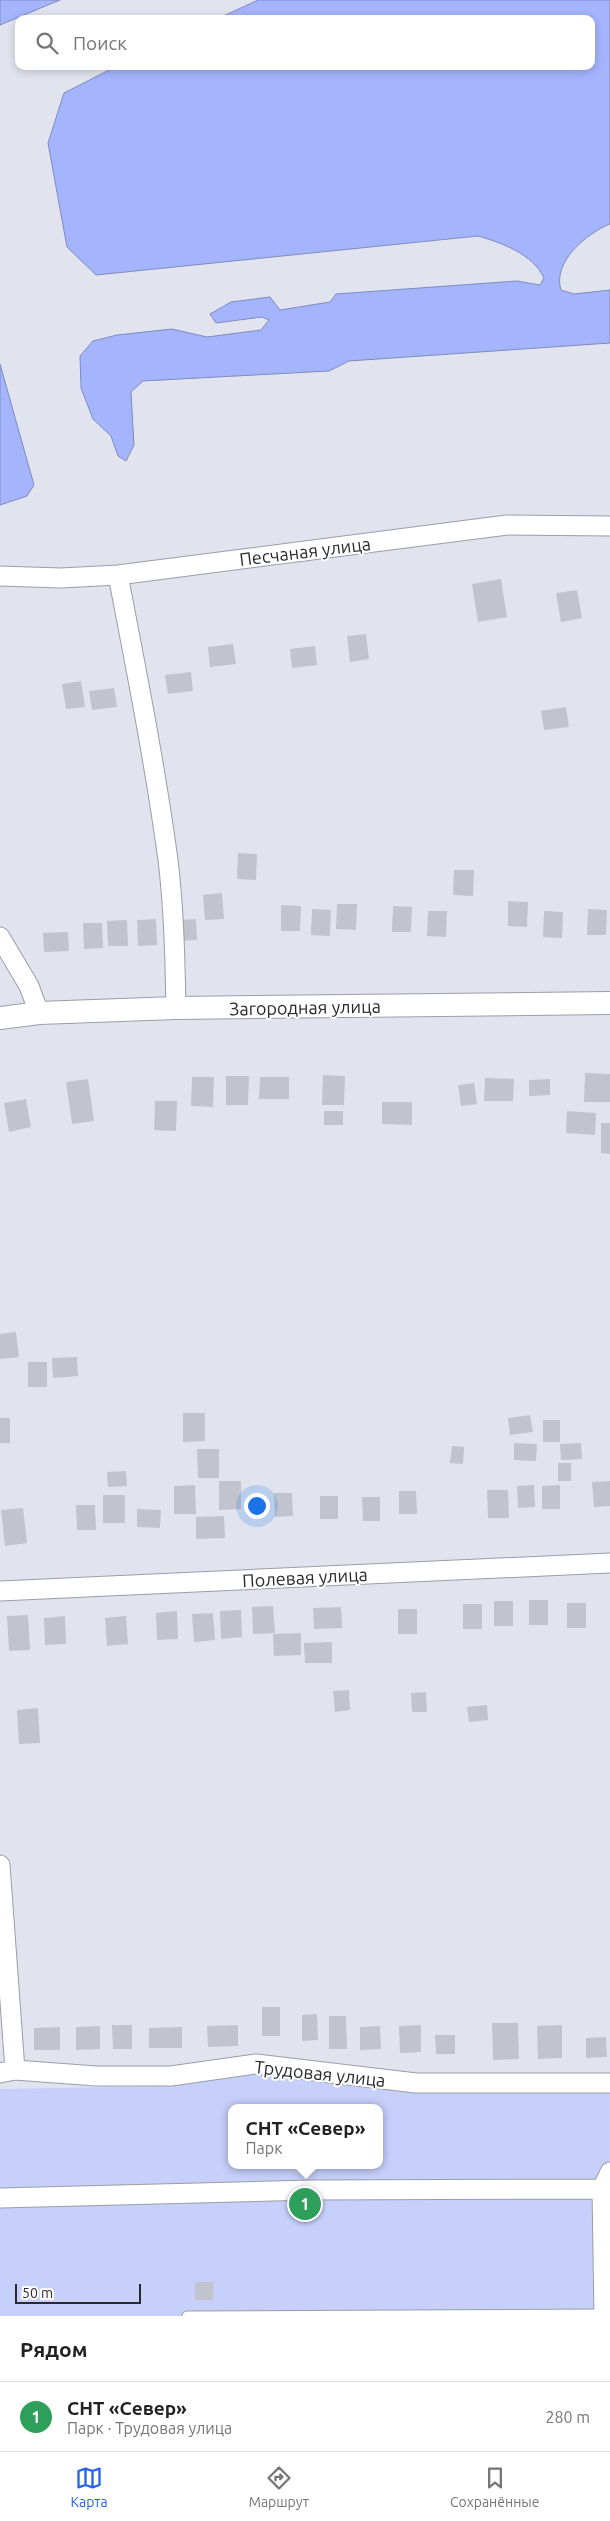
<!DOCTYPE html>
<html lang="ru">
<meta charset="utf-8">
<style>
body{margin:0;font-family:Ubuntu,sans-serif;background:#f2f2f2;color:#222}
.scale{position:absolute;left:15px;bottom:12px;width:126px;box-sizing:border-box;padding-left:5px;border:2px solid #292a2e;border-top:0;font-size:14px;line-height:18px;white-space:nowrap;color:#292a2e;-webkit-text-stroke:4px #fff;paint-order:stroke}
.you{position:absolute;left:256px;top:1505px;width:18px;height:18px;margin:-12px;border:4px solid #fff;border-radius:50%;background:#1a73e8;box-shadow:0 0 0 8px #1a73e833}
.badge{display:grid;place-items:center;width:32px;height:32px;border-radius:50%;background:#2563eb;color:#fff;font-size:16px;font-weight:700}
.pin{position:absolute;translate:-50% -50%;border:2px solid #fff;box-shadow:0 1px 5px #0006}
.popup{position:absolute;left:228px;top:2104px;width:155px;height:65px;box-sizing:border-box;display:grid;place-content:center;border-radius:10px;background:#fff;filter:drop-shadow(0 1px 4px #0005);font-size:16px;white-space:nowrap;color:#767676}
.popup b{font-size:19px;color:#222}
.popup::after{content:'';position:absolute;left:50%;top:100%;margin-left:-10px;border:10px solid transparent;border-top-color:#fff}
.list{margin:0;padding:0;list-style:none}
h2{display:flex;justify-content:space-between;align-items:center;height:65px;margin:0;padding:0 20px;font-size:21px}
h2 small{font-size:16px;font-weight:400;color:#767676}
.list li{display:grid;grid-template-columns:32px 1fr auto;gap:15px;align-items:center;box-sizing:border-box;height:70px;padding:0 20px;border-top:1px solid #e0e0e0}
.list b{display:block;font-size:19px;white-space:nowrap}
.list p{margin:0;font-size:16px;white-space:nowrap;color:#767676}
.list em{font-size:16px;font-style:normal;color:#767676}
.icon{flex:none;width:28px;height:28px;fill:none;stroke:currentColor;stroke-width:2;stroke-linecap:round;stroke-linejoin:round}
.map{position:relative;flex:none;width:610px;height:2316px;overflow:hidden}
.search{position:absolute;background:#fff;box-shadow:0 2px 8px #0003;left:15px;right:15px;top:15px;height:55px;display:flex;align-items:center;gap:12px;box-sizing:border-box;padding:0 18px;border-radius:10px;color:#767676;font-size:19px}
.sheet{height:135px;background:#fff}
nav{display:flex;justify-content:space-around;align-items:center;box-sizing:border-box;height:70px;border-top:1px solid #e0e0e0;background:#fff;font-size:14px;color:#767676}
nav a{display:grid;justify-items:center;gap:2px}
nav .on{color:#2563eb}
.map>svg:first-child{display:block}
</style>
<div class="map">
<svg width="610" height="2316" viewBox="0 0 610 2316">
<rect width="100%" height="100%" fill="#e1e4ef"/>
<path fill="#c6d0fa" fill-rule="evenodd" d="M 250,2073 L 610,2092 L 610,2316 L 0,2316 L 0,2089 L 169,2086 ZM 231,2108 L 379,2108 L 379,2165 L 231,2165 Z"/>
<path fill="#a4b4fd" stroke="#7f8bbf" d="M 0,0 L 60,0 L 0,25 Z
M 258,0 L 610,0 L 610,224 C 587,233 552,262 561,290 L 574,294 L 610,290 L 610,343 L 349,361 L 329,371 L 143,381 L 131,392 L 134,445 L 126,461 L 118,456 L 111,436 L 93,419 L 81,388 L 80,356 L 93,341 L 117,335 L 172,329 L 207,337 L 261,330 L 269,320 L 262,317 L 216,323 L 210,314 L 231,302 L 270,297 L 280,310 L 330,302 L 336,294 L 517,281 L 540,285 L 544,278 C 533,254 502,243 478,236 L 96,275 L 67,247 L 48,143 L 64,93 L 117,66 L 591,66 L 591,19 L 217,19 Z
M 0,364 L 34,485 L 27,496 L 0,505 Z"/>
<path fill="#c1c4ce" d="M 501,579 L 507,617 L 478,622 L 472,584 Z
M 577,590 L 582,618 L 561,622 L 556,593 Z
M 366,634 L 369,659 L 350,662 L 347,636 Z
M 233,644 L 236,664 L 210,667 L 208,647 Z
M 315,646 L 317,665 L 292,668 L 290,649 Z
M 191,672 L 193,691 L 168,694 L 165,675 Z
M 81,681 L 85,707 L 66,709 L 62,684 Z
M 114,688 L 117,707 L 92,710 L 89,691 Z
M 566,707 L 569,727 L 544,730 L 541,711 Z
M 238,853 L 257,854 L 256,880 L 237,879 Z
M 454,870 L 474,870 L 473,896 L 453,895 Z
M 222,893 L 224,919 L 205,920 L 203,895 Z
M 508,901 L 528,902 L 527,927 L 508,926 Z
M 337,904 L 357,904 L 356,930 L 336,929 Z
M 281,905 L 301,906 L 300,931 L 281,931 Z
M 393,906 L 412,907 L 411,932 L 392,932 Z
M 312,909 L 331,910 L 330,936 L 311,935 Z
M 588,909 L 607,910 L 606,935 L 587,935 Z
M 428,911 L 447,911 L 446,937 L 427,936 Z
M 544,911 L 563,912 L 562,938 L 543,937 Z
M 156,919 L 157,945 L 138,946 L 137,920 Z
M 196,919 L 197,940 L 181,941 L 180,920 Z
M 127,920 L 128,946 L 108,946 L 107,921 Z
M 83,923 L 102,923 L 103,948 L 84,949 Z
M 68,932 L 69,951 L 44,952 L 43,933 Z
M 585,1073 L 610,1074 L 610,1102 L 584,1102 Z
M 323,1075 L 345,1076 L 344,1105 L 322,1105 Z
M 226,1076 L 249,1076 L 248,1105 L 226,1105 Z
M 192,1077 L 214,1077 L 213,1107 L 191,1106 Z
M 260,1077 L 289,1077 L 289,1099 L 259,1099 Z
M 485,1078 L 514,1079 L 513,1101 L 484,1101 Z
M 88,1079 L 94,1121 L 72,1124 L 66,1082 Z
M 550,1079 L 550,1095 L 529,1096 L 529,1080 Z
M 474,1083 L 477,1104 L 461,1106 L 458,1085 Z
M 26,1099 L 31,1127 L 9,1132 L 4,1103 Z
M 155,1101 L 177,1101 L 176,1131 L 154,1130 Z
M 382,1102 L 412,1102 L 412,1125 L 382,1124 Z
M 324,1111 L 343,1111 L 343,1125 L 324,1125 Z
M 567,1111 L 596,1113 L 595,1135 L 566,1133 Z
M 601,1123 L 610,1123 L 610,1154 L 601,1153 Z
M 16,1332 L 19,1357 L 0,1359 L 0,1334 Z
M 77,1357 L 78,1376 L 53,1378 L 52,1358 Z
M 28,1362 L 47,1362 L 47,1387 L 28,1387 Z
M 183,1413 L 205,1413 L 205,1441 L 183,1442 Z
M 530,1415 L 533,1432 L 510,1435 L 508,1418 Z
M 0,1418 L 10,1418 L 10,1443 L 0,1443 Z
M 543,1420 L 560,1420 L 560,1442 L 543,1442 Z
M 514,1443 L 537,1444 L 536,1461 L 514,1460 Z
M 581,1443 L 582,1459 L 561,1460 L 560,1444 Z
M 452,1446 L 464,1447 L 463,1464 L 450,1463 Z
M 197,1449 L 219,1449 L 219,1478 L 198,1478 Z
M 558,1463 L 571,1463 L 571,1481 L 558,1481 Z
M 126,1471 L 127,1486 L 108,1487 L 107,1472 Z
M 219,1481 L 241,1481 L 241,1509 L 219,1510 Z
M 610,1481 L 610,1506 L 594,1507 L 592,1482 Z
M 195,1485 L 196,1514 L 174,1514 L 174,1486 Z
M 534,1485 L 535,1507 L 518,1508 L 517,1486 Z
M 560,1485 L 560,1509 L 542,1509 L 542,1486 Z
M 487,1490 L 508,1490 L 509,1518 L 488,1518 Z
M 399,1491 L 416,1491 L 417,1514 L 399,1514 Z
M 274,1493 L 292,1493 L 293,1516 L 275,1517 Z
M 103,1495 L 125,1495 L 125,1523 L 103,1523 Z
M 320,1496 L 338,1496 L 338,1519 L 320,1519 Z
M 362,1497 L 380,1497 L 380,1521 L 363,1521 Z
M 76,1505 L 95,1505 L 96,1530 L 77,1530 Z
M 23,1508 L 27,1543 L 5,1546 L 1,1510 Z
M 137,1509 L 161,1510 L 160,1528 L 137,1527 Z
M 224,1516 L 225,1538 L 196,1539 L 196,1517 Z
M 529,1600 L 548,1600 L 548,1625 L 529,1625 Z
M 494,1601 L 513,1601 L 513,1626 L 494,1626 Z
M 567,1603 L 586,1603 L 586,1628 L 567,1628 Z
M 463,1604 L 482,1604 L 482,1629 L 463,1629 Z
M 273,1606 L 275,1633 L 253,1634 L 252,1607 Z
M 341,1607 L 342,1628 L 314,1629 L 313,1608 Z
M 398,1609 L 417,1609 L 417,1634 L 398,1634 Z
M 241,1610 L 242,1637 L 221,1639 L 220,1611 Z
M 177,1611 L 178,1639 L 157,1640 L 156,1613 Z
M 213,1613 L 215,1640 L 194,1642 L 192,1614 Z
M 28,1615 L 30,1650 L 9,1651 L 7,1616 Z
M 65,1616 L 66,1644 L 45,1645 L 44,1618 Z
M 126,1616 L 128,1644 L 107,1646 L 105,1618 Z
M 301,1633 L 301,1655 L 274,1656 L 273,1634 Z
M 332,1642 L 332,1663 L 305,1663 L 304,1643 Z
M 349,1690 L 350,1710 L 335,1712 L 333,1691 Z
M 426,1692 L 427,1712 L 412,1712 L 411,1693 Z
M 487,1705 L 488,1720 L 469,1722 L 467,1707 Z
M 38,1708 L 40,1743 L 19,1744 L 17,1710 Z
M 262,2007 L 280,2007 L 280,2036 L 262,2036 Z
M 317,2014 L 318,2040 L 302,2041 L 302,2015 Z
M 329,2016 L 346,2016 L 347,2049 L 329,2049 Z
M 492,2023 L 518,2023 L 519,2059 L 493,2060 Z
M 112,2025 L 132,2025 L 132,2049 L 113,2049 Z
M 238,2025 L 238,2046 L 208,2047 L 207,2026 Z
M 421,2025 L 421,2052 L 400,2053 L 399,2026 Z
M 562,2025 L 562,2058 L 538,2059 L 537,2026 Z
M 100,2026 L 100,2049 L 76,2050 L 76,2027 Z
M 380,2026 L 381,2049 L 360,2050 L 360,2027 Z
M 60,2027 L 60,2050 L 34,2050 L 34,2028 Z
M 182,2027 L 182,2048 L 149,2048 L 149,2028 Z
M 435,2035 L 455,2035 L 455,2054 L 436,2054 Z
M 606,2037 L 607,2057 L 586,2058 L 586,2038 Z
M 195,2282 L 214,2282 L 213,2300 L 195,2300 Z"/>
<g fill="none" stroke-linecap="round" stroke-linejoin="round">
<defs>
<path id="service" d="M 187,2316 L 604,2314"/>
<path id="minor" d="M 118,575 C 136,669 155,764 168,860 C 174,909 175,959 176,1008
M 0,576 L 61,578 L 118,575 L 507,525 L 610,526
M 0,937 L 29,986 L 39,1013
M 0,1591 L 610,1563
M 0,1865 L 15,2070
M 0,2073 L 15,2070 L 96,2076 L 171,2076 L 256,2064 L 416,2083 L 610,2083
M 0,2198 L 311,2190 L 610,2189
M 604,2316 L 602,2189 L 610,2172"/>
<path id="tertiary" d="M 0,1018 L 39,1013 L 176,1008 L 610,1003"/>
</defs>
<use href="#service" stroke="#9b9da7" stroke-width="11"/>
<use href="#minor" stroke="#9b9da7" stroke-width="21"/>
<use href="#tertiary" stroke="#9b9da7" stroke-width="24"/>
<use href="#service" stroke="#fff" stroke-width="9"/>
<use href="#minor" stroke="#fff" stroke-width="19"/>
<use href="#tertiary" stroke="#fff" stroke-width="22"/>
</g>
<g text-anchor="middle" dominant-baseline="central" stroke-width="4" stroke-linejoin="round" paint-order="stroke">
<g font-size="18" fill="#292a2e" stroke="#fff">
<text transform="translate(305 551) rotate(-7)">Песчаная улица</text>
<text transform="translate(305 1007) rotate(-1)">Загородная улица</text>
<text transform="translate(305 1577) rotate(-3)">Полевая улица</text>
<text transform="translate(320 2073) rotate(6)">Трудовая улица</text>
</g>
</g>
</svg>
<div class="scale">50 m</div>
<div class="you"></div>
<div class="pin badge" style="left:305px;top:2204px;background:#2e9e5b">1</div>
<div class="popup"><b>СНТ «Север»</b>Парк</div>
<div class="search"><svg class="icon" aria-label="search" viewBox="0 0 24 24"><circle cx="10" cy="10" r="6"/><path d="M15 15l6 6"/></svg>Поиск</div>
</div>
<section class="sheet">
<h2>Рядом<small></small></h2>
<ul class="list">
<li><span class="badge" style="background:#2e9e5b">1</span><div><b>СНТ «Север»</b><p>Парк · Трудовая улица</p></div><em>280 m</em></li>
</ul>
</section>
<nav>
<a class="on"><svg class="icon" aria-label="map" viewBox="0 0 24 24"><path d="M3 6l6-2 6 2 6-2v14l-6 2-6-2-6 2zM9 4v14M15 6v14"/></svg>Карта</a>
<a><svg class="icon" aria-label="directions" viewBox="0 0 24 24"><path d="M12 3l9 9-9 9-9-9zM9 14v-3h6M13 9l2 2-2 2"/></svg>Маршрут</a>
<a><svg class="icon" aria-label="saved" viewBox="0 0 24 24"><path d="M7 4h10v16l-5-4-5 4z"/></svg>Сохранённые</a>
</nav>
